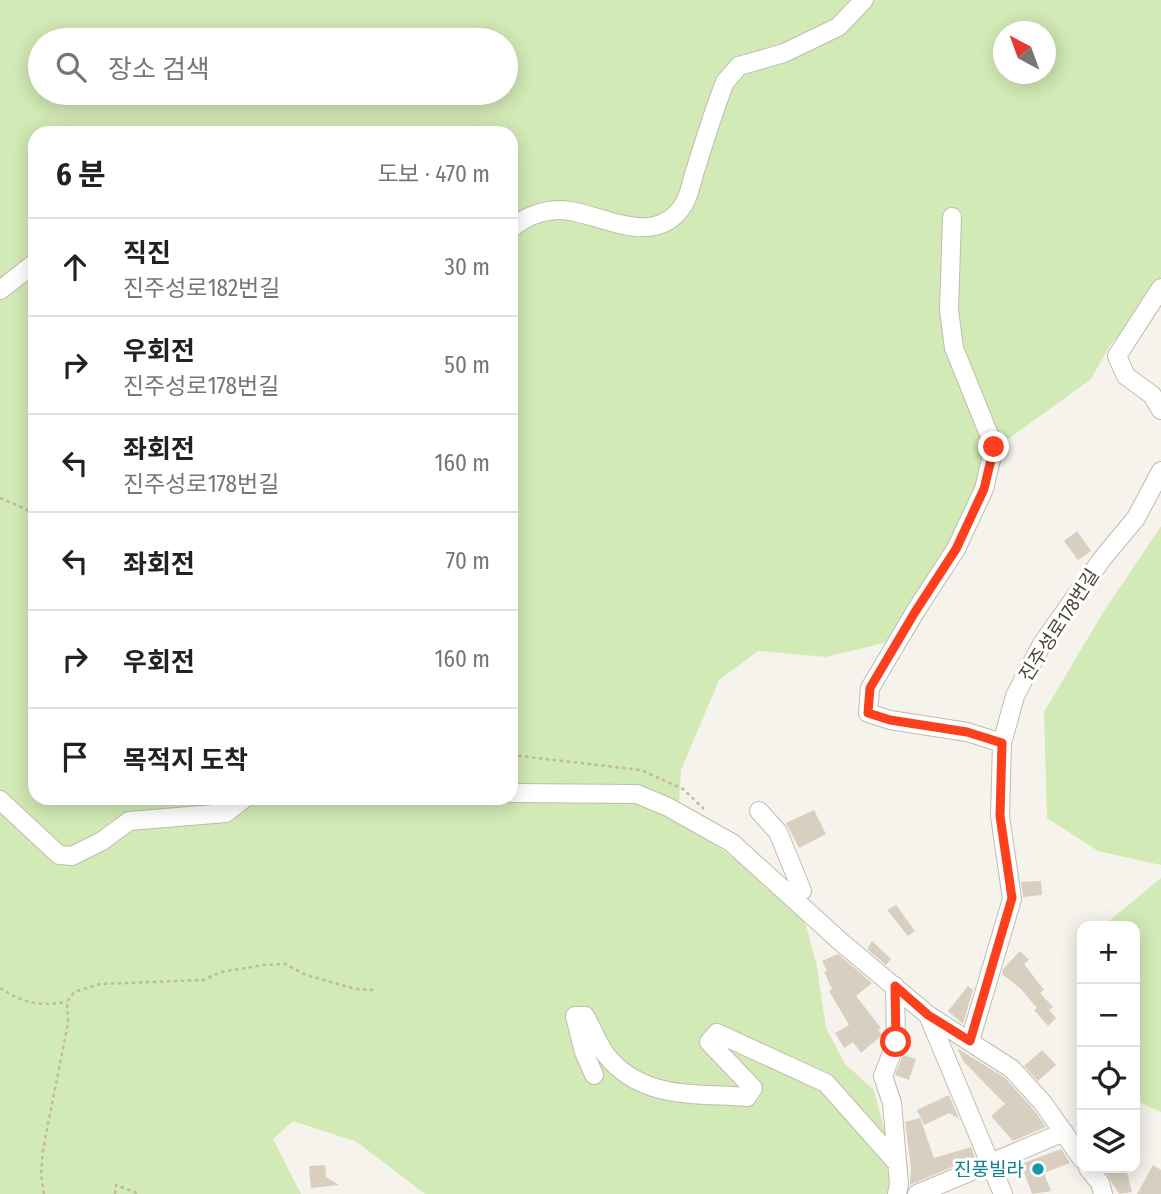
<!DOCTYPE html>
<html lang="ko">
<meta charset="utf-8">
<style>
body{margin:0;font-family:"Fira Sans Condensed","Noto Sans KR",sans-serif;background:#f2f2f2;color:#222}
.controls{position:absolute;right:21px;bottom:21px;display:grid;overflow:hidden;border-radius:14px;box-shadow:0 4px 18px #0003}
.controls button{width:63px;height:63px;display:grid;place-items:center;padding:0;border:0;border-bottom:2px solid #e0e0e0;background:#fff;color:#222;font:35px sans-serif}
.compass{position:absolute;left:993px;top:21px;width:63px;height:63px;border-radius:50%;background:#fff;box-shadow:0 4px 18px #0003;rotate:319deg}
.stop{position:absolute;width:21px;height:21px;margin:-16px;border:5px solid #fc3f1d;border-radius:50%;background:#fff}
.stop.end{background:#fc3f1d;border-color:#fff;box-shadow:0 2px 7px #0008}
.list{margin:0;padding:0;list-style:none}
h2{display:flex;justify-content:space-between;align-items:center;height:91px;margin:0;padding:0 28px;font-size:30px}
h2 small{font-size:23px;font-weight:400;color:#767676}
.list li{display:grid;grid-template-columns:46px 1fr auto;gap:21px;align-items:center;box-sizing:border-box;height:98px;padding:0 28px;border-top:2px solid #e0e0e0}
.list b{display:block;font-size:26px;white-space:nowrap}
.list p{margin:0;font-size:23px;white-space:nowrap;color:#767676}
.list em{font-size:23px;font-style:normal;color:#767676}
.icon{flex:none;width:38px;height:38px;fill:none;stroke:currentColor;stroke-width:2;stroke-linecap:round;stroke-linejoin:round}
.map{position:relative;flex:none;width:1161px;height:1194px;overflow:hidden}
.search{position:absolute;background:#fff;box-shadow:0 4px 18px #0003;left:28px;top:28px;width:490px;height:77px;display:flex;align-items:center;gap:18px;box-sizing:border-box;padding:0 24px;border-radius:38px;color:#767676;font-size:26px}
.panel{position:absolute;background:#fff;box-shadow:0 4px 18px #0003;left:28px;top:126px;width:490px;height:679px;border-radius:21px}
.map>svg:first-child{display:block}
</style>
<div class="map">
<svg width="1161" height="1194" viewBox="0 0 1161 1194">
<rect width="100%" height="100%" fill="#f6f3ec"/>
<path fill="#d2eab5" fill-rule="evenodd" d="M 0,0 L 1161,0 L 1161,304 L 1112,342 L 1091,379 L 1000,445 L 980,521 L 913,636 L 826,657 L 758,651 L 719,680 L 681,770 L 678,820 L 749,868 L 787,898 L 806,925 L 817,967 L 826,1028 L 845,1064 L 874,1090 L 894,1167 L 887,1194 L 425,1194 L 357,1142 L 293,1121 L 273,1139 L 301,1194 L 0,1194 ZM 1004,32 L 1046,32 L 1046,74 L 1004,74 ZM 40,40 L 506,40 L 506,93 L 40,93 ZM 35,133 L 511,133 L 511,798 L 35,798 Z
M 1161,526 L 1161,865 L 1098,851 L 1047,818 L 1044,712 L 1104,611 Z
M 1161,878 L 1161,1112 L 1135,1100 L 1135,926 L 1103,926 Z"/>
<path fill="#d8cfc1" d="M 1077,531 L 1091,551 L 1078,560 L 1064,541 Z
M 814,810 L 826,834 L 799,848 L 786,823 Z
M 1041,881 L 1042,895 L 1023,897 L 1021,882 Z
M 896,905 L 915,931 L 908,936 L 887,910 Z
M 872,941 L 891,959 L 886,965 L 867,949 Z
M 1020,951 L 1029,960 L 1024,964 L 1044,990 L 1040,993 L 1053,1007 L 1049,1010 L 1056,1018 L 1048,1026 L 1034,1010 L 1037,1008 L 1020,988 L 1002,974 L 1003,969 Z
M 838,954 L 872,983 L 856,996 L 881,1028 L 878,1030 L 882,1035 L 861,1053 L 853,1042 L 844,1048 L 835,1033 L 849,1025 L 829,991 L 832,989 L 824,972 L 827,971 L 822,961 Z
M 968,986 L 973,990 L 963,1024 L 948,1011 Z
M 957,1048 L 1005,1078 L 1034,1110 L 1046,1127 L 1013,1141 L 991,1116 L 1005,1104 L 964,1062 Z
M 1042,1050 L 1056,1065 L 1038,1081 L 1024,1066 Z
M 903,1055 L 916,1059 L 909,1080 L 895,1075 Z
M 949,1095 L 959,1119 L 949,1113 L 924,1125 L 917,1110 Z
M 920,1118 L 934,1158 L 971,1147 L 975,1157 L 910,1185 L 911,1167 L 905,1122 Z
M 1061,1149 L 1070,1163 L 1044,1173 L 1051,1191 L 1032,1194 L 1021,1164 Z
M 325,1165 L 326,1177 L 339,1185 L 311,1188 L 309,1166 Z
M 1153,1165 L 1161,1170 L 1161,1194 L 1137,1194 Z
M 1103,1168 L 1123,1168 L 1127,1172 L 1132,1192 L 1119,1194 Z"/>
<g fill="none" stroke-linecap="round" stroke-linejoin="round">
<defs>
<path id="minor" d="M 952,217 L 949,310 L 954,348 L 994,447 L 984,489 L 956,549 L 915,612 L 870,688 L 868,713 L 890,720 L 967,732 L 1002,743
M 511,229 C 526,215 550,207 570,211 C 607,217 657,248 684,204 C 690,194 692,179 696,168 C 705,139 714,110 725,82 L 739,66 L 784,53 L 838,27 L 864,0
M 1161,288 L 1117,356 L 1126,376 L 1152,395 L 1161,410
M 0,290 L 35,263
M 511,793 L 637,794 L 668,807 L 732,843 L 841,942 L 928,1015 L 1012,1069 L 1043,1103 L 1082,1159
M 0,800 L 59,855 L 72,856 L 102,841 L 129,821 L 226,813 L 245,798
M 759,811 L 778,832 L 802,891
M 895,986 L 896,1042 L 883,1076 L 892,1103 L 899,1184 L 897,1194
M 928,1015 L 1003,1194
M 970,1041 L 1012,899 L 1000,816 L 1002,743 L 1015,696 L 1042,644 L 1102,559 L 1136,518 L 1161,471
M 594,1075 L 584,1052 L 575,1016 L 585,1016 C 592,1028 598,1044 606,1055 C 642,1100 695,1093 747,1097 L 753,1088 L 709,1042 L 717,1033 L 826,1083 L 897,1163
M 1088,1168 L 1100,1183 L 1103,1194
M 917,1194 L 1064,1132"/>
</defs>
<use href="#minor" stroke="#c2bbae" stroke-width="20"/>
<path stroke="#c4b79f" stroke-width="2.5" stroke-dasharray="3.5 3.5" stroke-linecap="butt" d="M 0,498 L 35,513
M 511,755 L 641,770 L 683,789 L 704,809
M 0,988 C 25,1004 38,1006 67,1002
M 44,1194 L 41,1173 L 43,1150 L 68,1023 L 67,1002 L 74,992 L 100,984 L 203,980 L 221,972 L 264,965 L 285,964 L 306,975 L 356,989 L 375,990
M 115,1194 L 116,1185 L 140,1194"/>
<use href="#minor" stroke="#fff" stroke-width="18"/>
</g>
<g fill="none" stroke-linecap="round" stroke-linejoin="round">
<path stroke="#fc3f1d" stroke-width="9" d="M 896,1042 L 895,986 L 928,1015 L 970,1041 L 1012,898 L 1000,816 L 1002,743 L 967,732 L 890,720 L 868,713 L 870,688 L 915,612 L 956,549 L 984,489 L 994,447"/>
</g>
<circle fill="#0f9aa8" stroke="#fff" stroke-width="2.5" cx="1038" cy="1169" r="7"/>
<g text-anchor="middle" dominant-baseline="central" stroke-width="6" stroke-linejoin="round" paint-order="stroke">
<g font-size="19" fill="#4b4439" stroke="#fff">
<text transform="translate(1059 625) rotate(-57)">진주성로178번길</text>
</g>
<g font-size="19" fill="#0d838f" stroke="#fff" text-anchor="end">
<text x="1024" y="1169">진풍빌라</text>
</g>
</g>
</svg>
<div class="controls">
<button>+</button>
<button>−</button>
<button><svg class="icon" aria-label="locate" viewBox="0 0 24 24"><circle cx="12" cy="12" r="6"/><path d="M12 2v4M12 18v4M2 12h4M18 12h4"/></svg></button>
<button><svg class="icon" aria-label="layers" viewBox="0 0 24 24"><path d="M12 4l9 5-9 5-9-5zM3 14l9 5 9-5"/></svg></button>
</div>
<svg class="compass" viewBox="-18 -18 36 36"><path d="M0-13l5 13h-10z" fill="#e53935"/><path d="M0 13l5-13h-10z" fill="#767676"/></svg>
<div class="stop" style="left:896px;top:1042px"></div>
<div class="stop end" style="left:994px;top:447px"></div>
<div class="search"><svg class="icon" aria-label="search" viewBox="0 0 24 24"><circle cx="10" cy="10" r="6"/><path d="M15 15l6 6"/></svg>장소 검색</div>
<section class="panel">
<h2>6 분<small>도보 · 470 m</small></h2>
<ul class="list">
<li><svg class="icon" aria-label="ahead" viewBox="0 0 24 24"><path d="M12 20V5M6 11l6-6 6 6"/></svg><div><b>직진</b><p>진주성로182번길</p></div><em>30 m</em></li>
<li><svg class="icon" aria-label="right" viewBox="0 0 24 24"><path d="M7 20v-9h11M14 6l5 5-5 5"/></svg><div><b>우회전</b><p>진주성로178번길</p></div><em>50 m</em></li>
<li><svg class="icon" aria-label="left" viewBox="0 0 24 24"><path d="M17 20v-9H6M10 6l-5 5 5 5"/></svg><div><b>좌회전</b><p>진주성로178번길</p></div><em>160 m</em></li>
<li><svg class="icon" aria-label="left" viewBox="0 0 24 24"><path d="M17 20v-9H6M10 6l-5 5 5 5"/></svg><div><b>좌회전</b></div><em>70 m</em></li>
<li><svg class="icon" aria-label="right" viewBox="0 0 24 24"><path d="M7 20v-9h11M14 6l5 5-5 5"/></svg><div><b>우회전</b></div><em>160 m</em></li>
<li><svg class="icon" aria-label="arrive" viewBox="0 0 24 24"><path d="M6 21V4h12l-3 4 3 4H6"/></svg><div><b>목적지 도착</b></div></li>
</ul>
</section>
</div>
